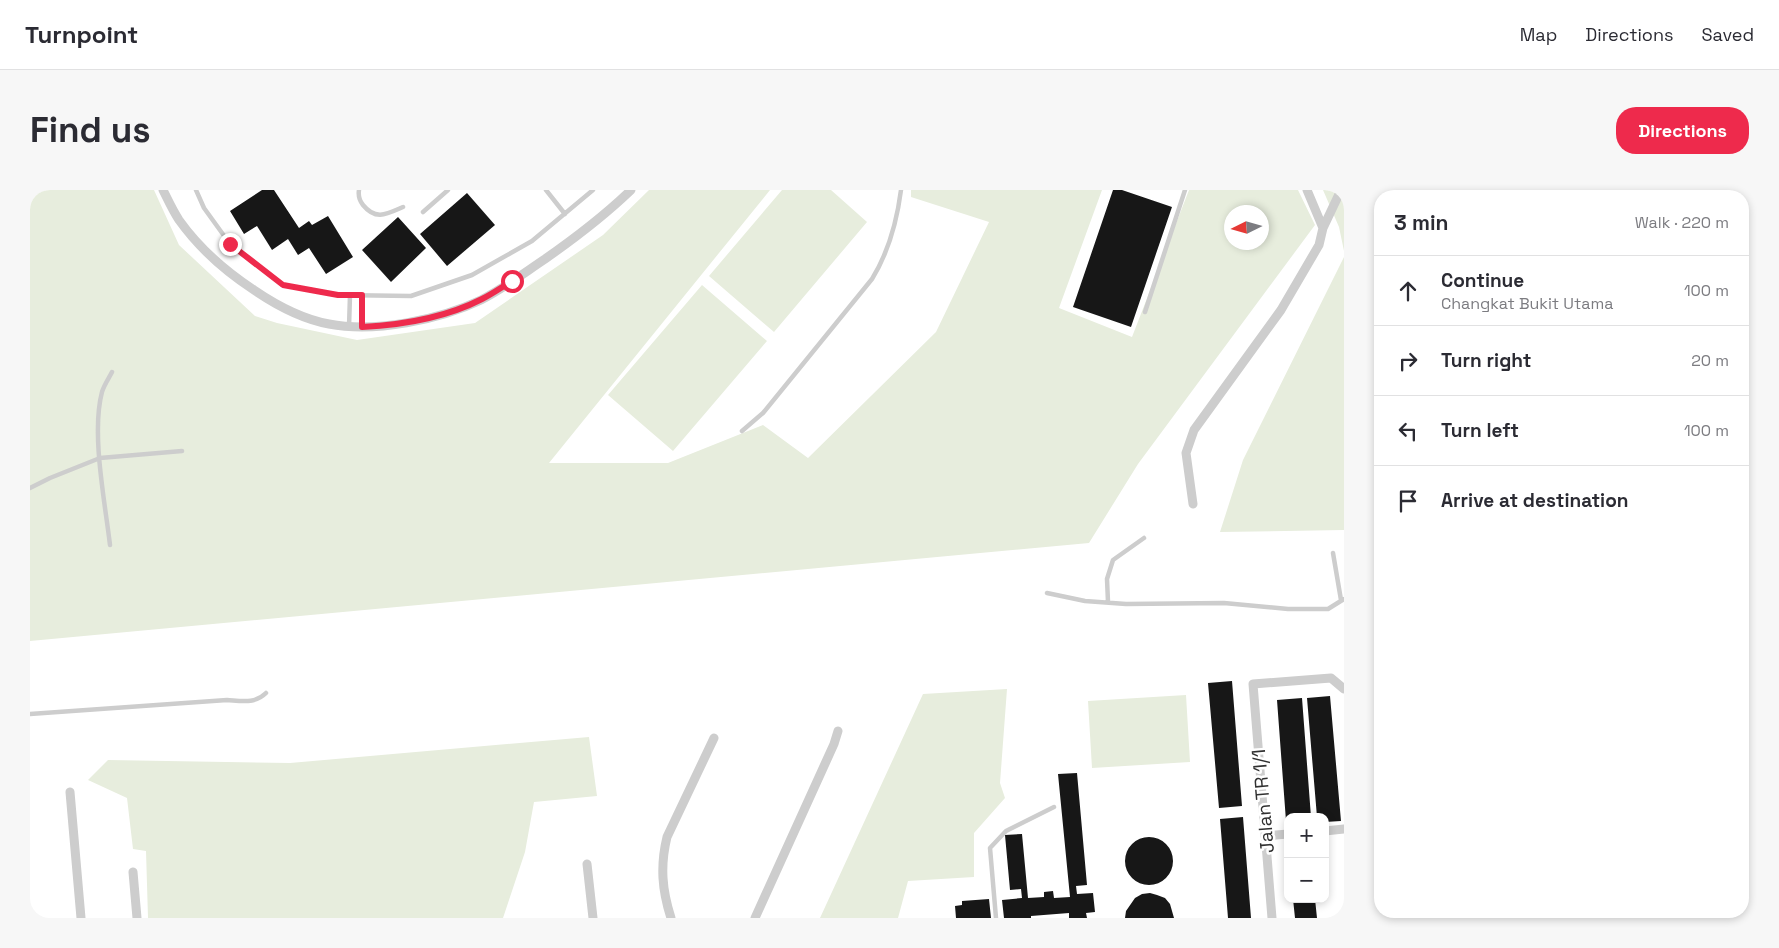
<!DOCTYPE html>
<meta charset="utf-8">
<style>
body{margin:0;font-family:"Space Grotesk",sans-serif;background:#f7f7f7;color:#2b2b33}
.controls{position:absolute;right:15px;bottom:15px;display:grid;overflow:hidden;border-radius:10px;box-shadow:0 2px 8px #0003}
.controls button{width:45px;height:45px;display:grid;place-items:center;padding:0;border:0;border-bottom:1px solid #e1e1e2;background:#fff;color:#2b2b33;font:25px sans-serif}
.compass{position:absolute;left:1194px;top:15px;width:45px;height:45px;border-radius:50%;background:#fff;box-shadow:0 2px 8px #0003;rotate:265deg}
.stop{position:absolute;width:15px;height:15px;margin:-11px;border:4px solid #ee2a4c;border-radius:50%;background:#fff}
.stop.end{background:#ee2a4c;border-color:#fff;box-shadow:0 1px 5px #0008}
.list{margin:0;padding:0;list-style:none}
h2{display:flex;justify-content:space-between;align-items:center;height:65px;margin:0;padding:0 20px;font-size:21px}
h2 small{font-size:16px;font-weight:400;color:#7c7c81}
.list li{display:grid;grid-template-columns:32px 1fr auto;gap:15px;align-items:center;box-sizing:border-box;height:70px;padding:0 20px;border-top:1px solid #e1e1e2}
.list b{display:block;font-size:19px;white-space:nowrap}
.list p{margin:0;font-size:16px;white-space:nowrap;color:#7c7c81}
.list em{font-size:16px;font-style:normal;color:#7c7c81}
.icon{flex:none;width:28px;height:28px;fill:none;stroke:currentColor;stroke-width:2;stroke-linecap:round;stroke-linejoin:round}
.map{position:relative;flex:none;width:1314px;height:728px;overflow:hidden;border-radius:20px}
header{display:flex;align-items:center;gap:30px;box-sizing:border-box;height:70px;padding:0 25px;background:#fff;border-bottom:1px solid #e1e1e2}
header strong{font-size:24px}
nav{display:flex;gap:28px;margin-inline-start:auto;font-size:18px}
.intro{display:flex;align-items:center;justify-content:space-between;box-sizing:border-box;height:120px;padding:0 30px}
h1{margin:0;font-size:35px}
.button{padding:12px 22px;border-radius:20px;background:#ee2a4c;color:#fff;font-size:18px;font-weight:700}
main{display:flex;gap:30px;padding:0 30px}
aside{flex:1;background:#fff;border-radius:20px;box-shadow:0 2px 8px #0003}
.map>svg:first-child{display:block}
</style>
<header>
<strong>Turnpoint</strong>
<nav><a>Map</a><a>Directions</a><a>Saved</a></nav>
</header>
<div class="intro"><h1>Find us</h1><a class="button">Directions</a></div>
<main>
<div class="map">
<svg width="1314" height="728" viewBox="0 0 1314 728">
<rect width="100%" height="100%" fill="#fff"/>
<path fill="#e7eddd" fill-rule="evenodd" d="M 0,0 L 124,0 L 149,55 L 225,126 L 247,133 L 327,150 L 445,133 L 573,45 L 619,0 L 740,0 L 519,273 L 638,273 L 733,235 L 778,268 L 906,142 L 959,32 L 881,7 L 881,0 L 1072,0 L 1029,118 L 1102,147 L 1159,0 L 1268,0 L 1285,35 L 1108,274 L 1059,353 L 0,451 ZM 1202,22 L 1232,22 L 1232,52 L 1202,52 Z
M 752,0 L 801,0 L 837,32 L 744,142 L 679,86 Z
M 1293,0 L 1314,0 L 1314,61 L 1309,37 Z
M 1314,67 L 1314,340 L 1190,342 L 1213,270 Z
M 672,95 L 737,151 L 643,261 L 578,205 Z
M 977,499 L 970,593 L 975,608 L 944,643 L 944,687 L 878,691 L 868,728 L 790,728 L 893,504 Z
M 1156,505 L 1160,572 L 1062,578 L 1058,511 Z
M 559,547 L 567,606 L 504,612 L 495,662 L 473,728 L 118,728 L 116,661 L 103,659 L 97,608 L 58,590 L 78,570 L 260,573 Z"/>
<path fill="#171717" d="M 232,0 L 244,0 L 269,38 L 279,31 L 282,35 L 298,26 L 323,67 L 296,84 L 279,58 L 268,65 L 258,49 L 242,60 L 227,36 L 214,44 L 200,21 Z
M 1083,0 L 1092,0 L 1142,17 L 1101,137 L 1043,117 Z
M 437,3 L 465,35 L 417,76 L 390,44 Z
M 368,27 L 396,58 L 361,92 L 332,60 Z
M 1202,491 L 1212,616 L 1189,618 L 1178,493 Z
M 1300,506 L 1311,631 L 1295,632 L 1295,627 L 1287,627 L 1277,508 Z
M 1272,508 L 1281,627 L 1258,627 L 1258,631 L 1256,631 L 1247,510 Z
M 1047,583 L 1057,695 L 1046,696 L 1047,704 L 1063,703 L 1065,722 L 1056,723 L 1057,728 L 1039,728 L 1039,723 L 1001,726 L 1001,728 L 974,728 L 972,710 L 992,708 L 991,699 L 980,700 L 975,645 L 992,644 L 998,708 L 1014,707 L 1014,702 L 1023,701 L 1024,708 L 1040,707 L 1028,584 Z
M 1213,627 L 1221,728 L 1198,728 L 1190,629 Z
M1095 671a24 24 0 1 1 48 0a24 24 0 1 1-48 0Z
M 1120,703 L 1127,705 L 1135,708 L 1140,714 L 1144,728 L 1095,728 L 1096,721 L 1105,708 L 1112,704 Z
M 959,709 L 961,728 L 926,728 L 925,716 L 932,715 L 932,711 Z
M 1263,709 L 1285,709 L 1287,728 L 1265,728 Z"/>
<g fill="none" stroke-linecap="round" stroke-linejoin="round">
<path stroke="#cdcdcd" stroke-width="4.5" d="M 166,0 L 174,18 L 200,54 L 253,95 L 308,105 L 381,106 L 442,85 L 502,51 L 563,0
M 329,0 C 328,6 329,10 333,15 C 346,31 357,24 373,17
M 516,0 L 535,24
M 393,22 L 418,0
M 1115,122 L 1155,0
M 319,137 L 320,105
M 331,137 L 332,105
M 712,241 L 733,223 L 842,89 C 858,63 867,31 871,0
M 0,298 L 20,288 L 70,268 L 152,261
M 80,355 C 75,312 61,243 72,202 C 74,195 79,188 82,182
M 1303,363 L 1311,410
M 1017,403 L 1055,411 L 1096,414 L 1194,413 L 1258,419 L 1298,419 L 1314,409
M 1078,412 L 1077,389 L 1083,370 L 1114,348
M 0,524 L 197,510 C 212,511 225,514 236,503
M 966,728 L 960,658 L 976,641 L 1024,617"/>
<path stroke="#cdcdcd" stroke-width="9" d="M 133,0 C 138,10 143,21 149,30 C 169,58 195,81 224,100 C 246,115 272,129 299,134 C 345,143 409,130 451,110 C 473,99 494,83 515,69 C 545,48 574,26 601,0
M 1293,38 L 1311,0
M 1163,314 L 1156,263 L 1164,240 L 1251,120 L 1289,55 L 1293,38 L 1277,0
M 40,602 L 51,728
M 1295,641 L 1314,639
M 1235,646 L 1258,644
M 557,674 L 563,728
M 103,682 L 107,728
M 641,728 C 632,700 630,676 637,647 L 684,548
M 725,728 L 804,554 L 808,541
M 1242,728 L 1223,494 L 1301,488 L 1314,499"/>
</g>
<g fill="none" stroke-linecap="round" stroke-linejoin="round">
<path stroke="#ee2a4c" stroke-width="6" d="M 200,54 L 253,95 L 308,105 L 332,105 L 332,137 C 372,135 415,128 452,109 C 462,104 472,97 482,91"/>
</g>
<g text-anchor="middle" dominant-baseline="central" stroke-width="5" stroke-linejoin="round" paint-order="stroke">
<g font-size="19" fill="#303030" stroke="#fff">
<text transform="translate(1233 611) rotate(-95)">Jalan TR 1/1</text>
</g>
</g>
</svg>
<div class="controls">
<button>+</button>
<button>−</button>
</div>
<svg class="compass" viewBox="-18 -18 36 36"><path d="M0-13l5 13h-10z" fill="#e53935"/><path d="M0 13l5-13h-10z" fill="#7c7c81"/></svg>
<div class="stop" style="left:482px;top:91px"></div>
<div class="stop end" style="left:200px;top:54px"></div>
</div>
<aside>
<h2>3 min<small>Walk · 220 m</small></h2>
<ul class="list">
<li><svg class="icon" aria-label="ahead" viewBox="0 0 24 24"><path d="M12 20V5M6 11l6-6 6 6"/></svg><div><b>Continue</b><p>Changkat Bukit Utama</p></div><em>100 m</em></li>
<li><svg class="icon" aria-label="right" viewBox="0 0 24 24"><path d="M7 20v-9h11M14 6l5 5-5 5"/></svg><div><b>Turn right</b></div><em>20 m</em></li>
<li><svg class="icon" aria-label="left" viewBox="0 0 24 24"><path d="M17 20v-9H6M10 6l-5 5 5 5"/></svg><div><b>Turn left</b></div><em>100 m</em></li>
<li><svg class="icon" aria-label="arrive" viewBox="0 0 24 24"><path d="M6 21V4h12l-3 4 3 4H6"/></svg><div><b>Arrive at destination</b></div></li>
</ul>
</aside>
</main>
